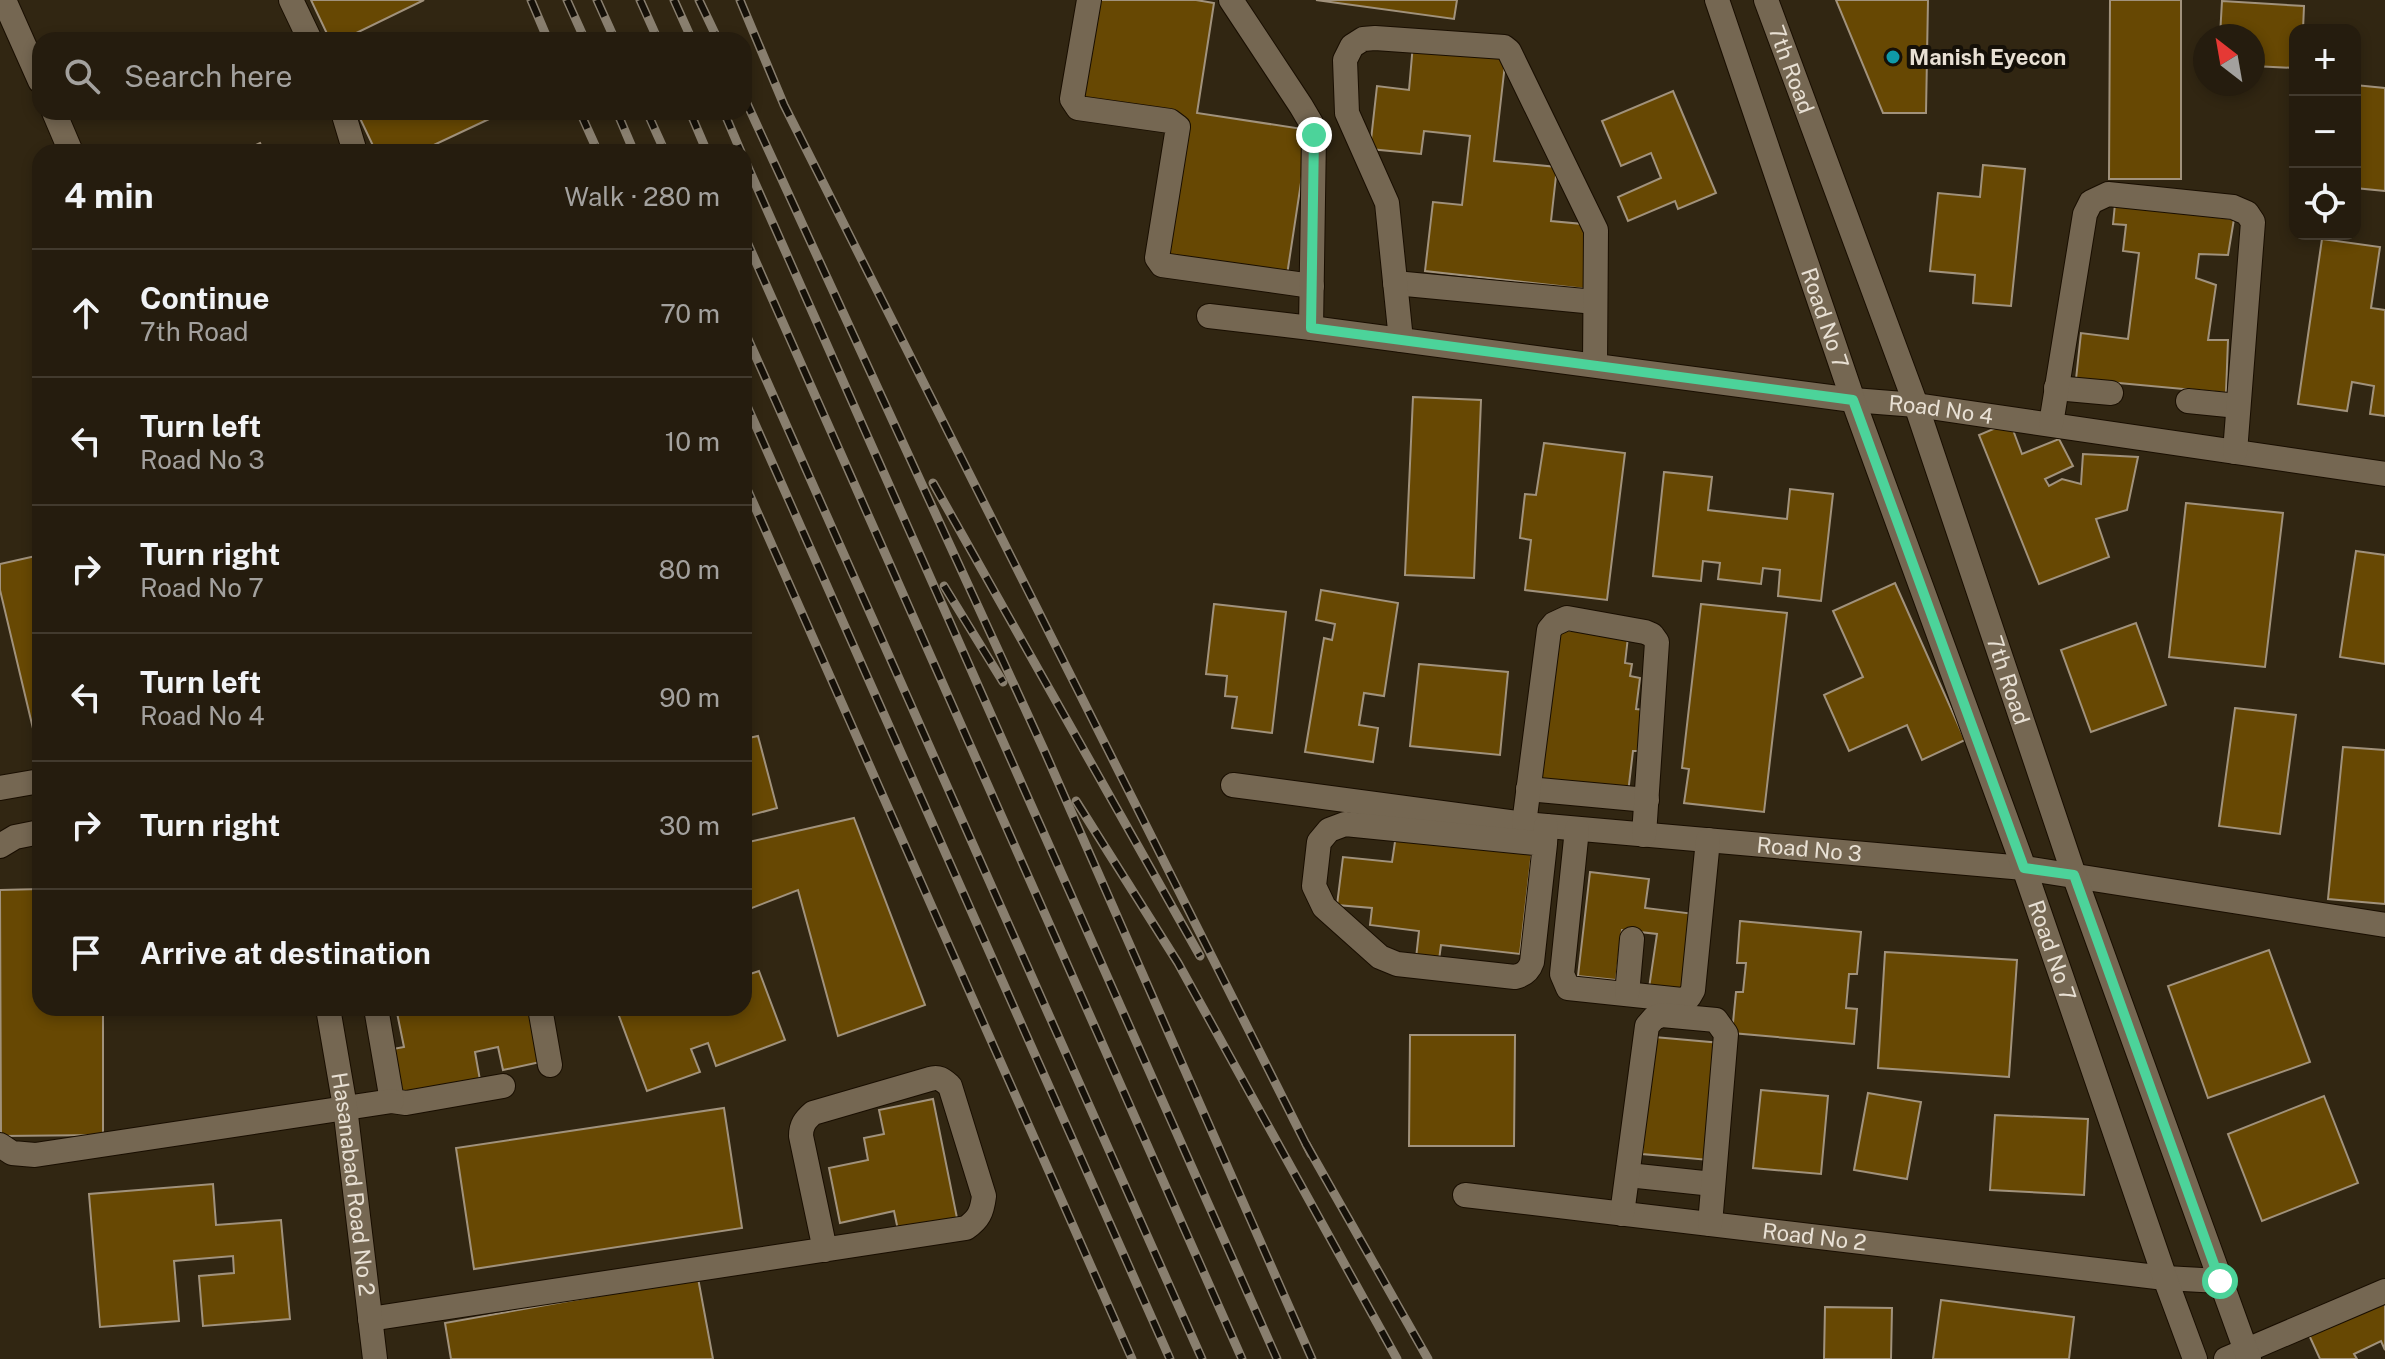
<!DOCTYPE html>
<meta charset="utf-8">
<style>
body{margin:0;font-family:"Public Sans",sans-serif;background:#31291c;color:#f1f3f6}
.controls{position:absolute;right:24px;top:24px;display:grid;overflow:hidden;border-radius:16px;box-shadow:0 4px 12px #0003}
.controls button{width:72px;height:72px;display:grid;place-items:center;padding:0;border:0;border-bottom:2px solid #423a2e;background:#251c0e;color:#f1f3f6;font:40px sans-serif}
.compass{position:absolute;left:2193px;top:24px;width:72px;height:72px;border-radius:50%;background:#251c0e;box-shadow:0 4px 12px #0003;rotate:329deg}
.stop{position:absolute;width:24px;height:24px;margin:-18px;border:6px solid #4cd39a;border-radius:50%;background:#fff}
.stop.end{background:#4cd39a;border-color:#fff;box-shadow:0 2px 8px #0008}
.list{margin:0;padding:0;list-style:none}
h2{display:flex;justify-content:space-between;align-items:center;height:104px;margin:0;padding:0 32px;font-size:34px}
h2 small{font-size:26px;font-weight:400;color:#a3a19e}
.list li{display:grid;grid-template-columns:52px 1fr auto;gap:24px;align-items:center;box-sizing:border-box;height:128px;padding:0 32px;border-top:2px solid #423a2e}
.list b{display:block;font-size:30px;white-space:nowrap}
.list p{margin:0;font-size:26px;white-space:nowrap;color:#a3a19e}
.list em{font-size:26px;font-style:normal;color:#a3a19e}
.icon{flex:none;width:44px;height:44px;fill:none;stroke:currentColor;stroke-width:2;stroke-linecap:round;stroke-linejoin:round}
.map{position:relative;flex:none;width:2385px;height:1359px;overflow:hidden}
.search{position:absolute;background:#251c0e;box-shadow:0 4px 12px #0003;left:32px;top:32px;width:720px;height:88px;display:flex;align-items:center;gap:20px;box-sizing:border-box;padding:0 28px;border-radius:24px;color:#a3a19e;font-size:30px}
.panel{position:absolute;background:#251c0e;box-shadow:0 4px 12px #0003;left:32px;top:144px;width:720px;height:872px;border-radius:24px}
.map>svg:first-child{display:block}
.building{fill:#674803;stroke:#a1927c;stroke-width:2}
.lines{fill:none;stroke-linecap:round;stroke-linejoin:round}
.minor-casing{stroke:#190e00;stroke-width:26}
.tertiary-casing{stroke:#190e00;stroke-width:26}
.minor{stroke:#756752;stroke-width:24}
.tertiary{stroke:#756752;stroke-width:24}
.rail-casing{stroke:#897f6f;stroke-width:9}
.rail{stroke:#151008;stroke-width:6;stroke-dasharray:18;stroke-linecap:butt}
.route{stroke:#4cd39a;stroke-width:10}
.culture-dot{fill:#0f9aa8;stroke:#151008;stroke-width:3}
.labels{text-anchor:middle;stroke-width:8;stroke-linejoin:round;paint-order:stroke}
.poi-label{font-size:22px;font-weight:bold;fill:#e8e0d4;stroke:#151008;text-anchor:start}
.street-label{font-size:22px;fill:#e8e0d4;stroke:#151008}
</style>
<div class="map">
<svg width="2385" height="1359" viewBox="0 0 2385 1359">
<rect width="100%" height="100%" fill="#312612"/>
<!-- building -->
<g class="building">
<path d="M311,0H424L342,40H330Z"/>
<path d="M1093,0H1196L1214,3L1197,113L1309,130L1287,275L1161,257L1183,116L1078,100Z"/>
<path d="M1316,0H1457L1454,19Z"/>
<path d="M1836,0H1928L1926,113H1883Z"/>
<path d="M2110,0H2181V179H2109Z"/>
<path d="M2222,1L2304,6L2303,30H2295V68L2253,66V36H2220Z"/>
<path d="M1413,44L1506,55L1494,161L1557,167L1551,221L1593,225L1586,289L1425,271L1433,202L1462,205L1470,136L1424,131L1421,154L1370,149L1377,86L1409,90Z"/>
<path d="M2355,85L2385,88V191L2355,188Z"/>
<path d="M1673,91L1716,193L1678,209L1675,201L1628,221L1618,197L1661,178L1651,153L1621,166L1602,121Z"/>
<path d="M357,112H504L419,152H376Z"/>
<path d="M260,143L264,152H241Z"/>
<path d="M1983,165L2025,169L2011,306L1973,303L1975,275L1930,271L1938,193L1980,197Z"/>
<path d="M2115,204L2234,219L2228,255L2199,254L2196,278L2216,285L2208,340H2228L2226,393L2076,379L2081,333L2128,339L2139,253L2123,251L2126,225L2113,224Z"/>
<path d="M2322,239L2380,247L2371,308L2385,310V416L2370,414L2374,386L2352,382L2347,411L2298,404Z"/>
<path d="M1413,397L1481,400L1474,578L1405,575Z"/>
<path d="M2010,422L2022,454L2059,439L2073,466L2045,479L2049,486L2062,479L2081,484L2083,454L2138,457L2127,510L2096,519L2109,557L2039,584L1979,435Z"/>
<path d="M1544,443L1625,453L1607,600L1525,590L1531,540L1520,538L1525,494L1536,495Z"/>
<path d="M1664,472L1712,477L1708,510L1787,519L1790,489L1833,494L1821,601L1778,596L1780,570L1763,568L1761,584L1718,579L1720,563L1703,561L1701,581L1653,576Z"/>
<path d="M2186,503L2283,513L2265,667L2169,657Z"/>
<path d="M2356,551L2385,555V664L2340,657Z"/>
<path d="M40,555V758L0,590V564Z"/>
<path d="M1895,583L1965,740L1922,760L1907,725L1849,751L1824,695L1863,677L1833,611Z"/>
<path d="M1321,590L1398,603L1384,696L1364,693L1359,725L1378,728L1373,762L1305,752L1324,638L1332,640L1335,624L1316,620Z"/>
<path d="M1214,604L1286,612L1272,733L1232,728L1237,697L1225,696L1227,676L1206,674Z"/>
<path d="M1701,604L1787,613L1764,812L1684,803L1689,769L1682,768Z"/>
<path d="M2136,623L2166,705L2091,732L2061,650Z"/>
<path d="M1558,629L1628,637L1625,663L1632,664L1630,676L1640,678L1636,709L1646,710L1641,751H1633L1628,793L1539,783Z"/>
<path d="M1419,664L1508,672L1500,755L1410,746Z"/>
<path d="M2235,708L2296,715L2280,834L2219,826Z"/>
<path d="M758,736L777,808L744,817V739Z"/>
<path d="M2343,747L2385,750V904L2328,899Z"/>
<path d="M854,818L925,1005L838,1036L798,890L744,911V843Z"/>
<path d="M1396,835L1532,851L1520,954L1441,945L1439,960L1416,958L1419,931L1370,925L1372,908L1337,905L1343,857L1392,862Z"/>
<path d="M1590,872L1649,879L1645,908L1695,914L1686,992L1649,988L1657,934L1622,930L1616,980L1578,976Z"/>
<path d="M40,889V1008H103V1135L1,1136L0,890Z"/>
<path d="M1740,921L1861,932L1857,974H1849L1846,1008L1857,1009L1854,1044L1732,1033L1736,992H1743L1746,963H1737Z"/>
<path d="M2269,950L2310,1062L2208,1098L2168,986Z"/>
<path d="M1885,952L2017,960L2009,1077L1878,1068Z"/>
<path d="M759,971L785,1040L716,1066L708,1043L691,1049L700,1072L647,1091L616,1008H744V976Z"/>
<path d="M396,1008H535L545,1061L503,1070L498,1047L475,1052L480,1080L403,1096L393,1049L404,1047Z"/>
<path d="M1410,1035H1515L1514,1146H1409Z"/>
<path d="M1654,1037L1721,1043L1709,1160L1642,1154Z"/>
<path d="M1761,1090L1828,1096L1821,1174L1753,1168Z"/>
<path d="M1868,1093L1921,1102L1907,1179L1854,1170Z"/>
<path d="M2324,1096L2358,1183L2262,1221L2228,1134Z"/>
<path d="M933,1099L957,1218L898,1230L894,1211L840,1223L829,1168L868,1160L864,1138L884,1134L879,1110Z"/>
<path d="M724,1108L742,1228L474,1269L456,1148Z"/>
<path d="M1995,1115L2088,1119L2084,1195L1990,1190Z"/>
<path d="M213,1184L216,1225L281,1220L290,1319L203,1326L199,1276L234,1273L233,1256L174,1261L179,1321L100,1327L89,1194Z"/>
<path d="M698,1278L713,1359H451L445,1323Z"/>
<path d="M1941,1300L2074,1317L2069,1359H1933Z"/>
<path d="M2385,1302V1350L2381,1341L2354,1354L2357,1359H2320L2309,1335Z"/>
<path d="M1825,1307L1892,1308L1891,1359H1824Z"/>
</g>
<g class="lines">
<defs>
<g id="minor">
<path d="M291,0L310,40"/>
<path d="M1089,0L1072,99L1078,108L1170,121L1178,127L1157,258L1162,265L1312,286"/>
<path d="M1231,0L1301,106L1311,123L1314,135L1311,328"/>
<path d="M343,112L355,152"/>
<path d="M1395,283L1595,302"/>
<path id="s1" d="M1209,316L1311,328L1853,400L1916,405L2385,474"/>
<path d="M1401,340L1387,203L1347,113L1345,60L1352,46L1363,39L1375,38L1504,47L1509,51L1596,230L1595,365"/>
<path d="M2056,388L2111,393"/>
<path d="M2188,401L2238,406"/>
<path d="M2051,424L2085,214L2091,202L2108,194L2233,207L2247,213L2253,222L2235,452"/>
<path id="s2" d="M1233,785L1524,824L2024,868L2385,925"/>
<path d="M0,788L40,781"/>
<path d="M1528,789L1647,800"/>
<path d="M1524,824L1549,630L1554,624L1567,618L1645,632L1652,635L1657,642L1644,835"/>
<path d="M1577,829L1562,974L1568,988L1682,1000L1689,997L1693,990L1708,840"/>
<path d="M1545,844L1345,824L1329,830L1319,842L1314,886L1324,907L1380,957L1397,964L1515,977C1524,975 1529,971 1532,962L1545,844L1546,826"/>
<path d="M0,846L15,837L40,832"/>
<path d="M1627,994L1632,939"/>
<path d="M376,1008L392,1101L406,1103L503,1086"/>
<path d="M540,1008L550,1065"/>
<path d="M0,1145L12,1153L35,1155L392,1101"/>
<path d="M1628,1175L1713,1184"/>
<path id="s3" d="M1465,1195L2165,1278L2220,1281"/>
<path d="M1622,1214L1647,1026L1654,1018L1662,1015L1716,1020L1726,1034L1710,1224"/>
<path d="M370,1319L966,1228C979,1219 982,1212 984,1196L950,1086C943,1080 939,1076 930,1079L813,1113C805,1120 801,1125 801,1136L825,1250"/>
<path d="M2226,1359L2385,1291"/>
</g>
<g id="tertiary">
<path d="M4,0L40,81"/>
<path id="s4" d="M1717,0L1853,400L2024,868L2165,1278L2195,1359"/>
<path id="s5" d="M1766,0L1916,405L2074,875L2249,1359"/>
<path d="M54,112L71,152"/>
<path id="s6" d="M328,1008L345,1107L375,1359"/>
</g>
</defs>
<!-- minor casing -->
<use href="#minor" class="minor-casing"/>
<!-- tertiary casing -->
<use href="#tertiary" class="tertiary-casing"/>
<!-- minor -->
<use href="#minor" class="minor"/>
<!-- tertiary -->
<use href="#tertiary" class="tertiary"/>
<defs>
<g id="rail">
<path d="M531,0L548,40"/>
<path d="M567,0L585,40"/>
<path d="M597,0L615,40"/>
<path d="M640,0L658,40"/>
<path d="M674,0L692,40"/>
<path d="M699,0L718,40"/>
<path d="M740,0L784,105L1311,1154"/>
<path d="M744,97L1044,750L1312,1359"/>
<path d="M580,112L598,152"/>
<path d="M617,112L634,152"/>
<path d="M647,112L665,152"/>
<path d="M690,112L707,152"/>
<path d="M724,112L741,152"/>
<path d="M744,158L1277,1359"/>
<path d="M744,235L1242,1359"/>
<path d="M744,330L1202,1359"/>
<path d="M744,399L1170,1359"/>
<path d="M744,482L1132,1359"/>
<path d="M933,483L1200,956"/>
<path d="M944,586L1003,682"/>
<path d="M1076,801L1178,963L1397,1359"/>
<path d="M1306,1144L1428,1359"/>
</g>
</defs>
<!-- rail casing -->
<use href="#rail" class="rail-casing"/>
<!-- rail -->
<use href="#rail" class="rail"/>
</g>
<g class="lines">
<!-- route -->
<path class="route" d="M1314,135L1311,328L1853,400L2024,868L2074,875L2220,1281"/>
</g>
<!-- markers -->
<circle class="culture-dot" cx="1893" cy="57" r="8"/>
<g class="labels">
<!-- poi labels -->
<g class="poi-label">
<text x="1909" y="65">Manish Eyecon</text>
</g>
<!-- street labels -->
<g class="street-label">
<text dy="8" stroke="none"><textPath href="#s5" startOffset="74">7th Road</textPath></text>
<text dy="8" stroke="none"><textPath href="#s4" startOffset="336">Road No 7</textPath></text>
<text dy="8" stroke="none"><textPath href="#s1" startOffset="738">Road No 4</textPath></text>
<text dy="8" stroke="none"><textPath href="#s5" startOffset="722">7th Road</textPath></text>
<text dy="8" stroke="none"><textPath href="#s2" startOffset="580">Road No 3</textPath></text>
<text dy="8" stroke="none"><textPath href="#s4" startOffset="1008">Road No 7</textPath></text>
<text dy="8" stroke="none"><textPath href="#s6" startOffset="178">Hasanabad Road No 2</textPath></text>
<text dy="8" stroke="none"><textPath href="#s3" startOffset="352">Road No 2</textPath></text>
</g>
</g>
</svg>
<div class="controls">
<button>+</button>
<button>−</button>
<button><svg class="icon" aria-label="locate" viewBox="0 0 24 24"><circle cx="12" cy="12" r="6"/><path d="M12 2v4M12 18v4M2 12h4M18 12h4"/></svg></button>
</div>
<svg class="compass" viewBox="-18 -18 36 36"><path d="M0-13l5 13h-10z" fill="#e53935"/><path d="M0 13l5-13h-10z" fill="#a3a19e"/></svg>
<div class="stop" style="left:2220px;top:1281px"></div>
<div class="stop end" style="left:1314px;top:135px"></div>
<div class="search"><svg class="icon" aria-label="search" viewBox="0 0 24 24"><circle cx="10" cy="10" r="6"/><path d="M15 15l6 6"/></svg>Search here</div>
<section class="panel">
<h2>4 min<small>Walk · 280 m</small></h2>
<ul class="list">
<li><svg class="icon" aria-label="ahead" viewBox="0 0 24 24"><path d="M12 20V5M6 11l6-6 6 6"/></svg><div><b>Continue</b><p>7th Road</p></div><em>70 m</em></li>
<li><svg class="icon" aria-label="left" viewBox="0 0 24 24"><path d="M17 20v-9H6M10 6l-5 5 5 5"/></svg><div><b>Turn left</b><p>Road No 3</p></div><em>10 m</em></li>
<li><svg class="icon" aria-label="right" viewBox="0 0 24 24"><path d="M7 20v-9h11M14 6l5 5-5 5"/></svg><div><b>Turn right</b><p>Road No 7</p></div><em>80 m</em></li>
<li><svg class="icon" aria-label="left" viewBox="0 0 24 24"><path d="M17 20v-9H6M10 6l-5 5 5 5"/></svg><div><b>Turn left</b><p>Road No 4</p></div><em>90 m</em></li>
<li><svg class="icon" aria-label="right" viewBox="0 0 24 24"><path d="M7 20v-9h11M14 6l5 5-5 5"/></svg><div><b>Turn right</b></div><em>30 m</em></li>
<li><svg class="icon" aria-label="arrive" viewBox="0 0 24 24"><path d="M6 21V4h12l-3 4 3 4H6"/></svg><div><b>Arrive at destination</b></div></li>
</ul>
</section>
</div>
